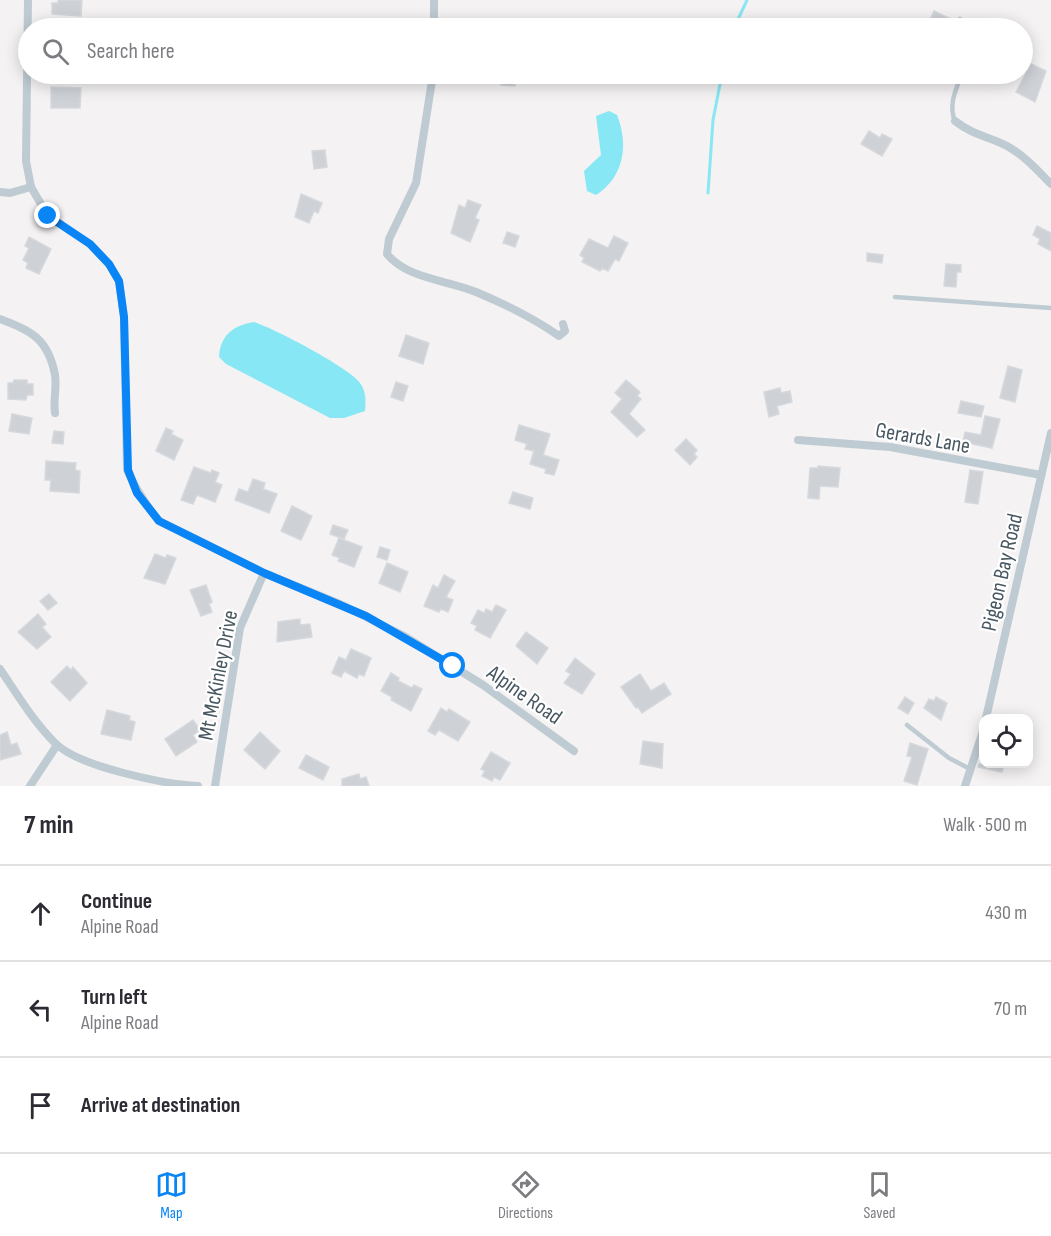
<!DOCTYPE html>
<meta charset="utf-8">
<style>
body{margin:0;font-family:"Sofia Sans Condensed",sans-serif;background:#f2f2f3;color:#2b2b33}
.controls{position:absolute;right:18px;bottom:18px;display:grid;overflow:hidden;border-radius:12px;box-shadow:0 3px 15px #0003}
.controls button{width:54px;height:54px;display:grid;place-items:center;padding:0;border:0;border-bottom:2px solid #e1e1e2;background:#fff;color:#2b2b33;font:30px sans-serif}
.stop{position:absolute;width:18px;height:18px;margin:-14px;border:4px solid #0a85f6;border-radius:50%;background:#fff}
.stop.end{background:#0a85f6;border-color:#fff;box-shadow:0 2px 6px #0008}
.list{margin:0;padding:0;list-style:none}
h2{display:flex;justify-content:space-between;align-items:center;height:78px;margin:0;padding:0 24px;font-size:26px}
h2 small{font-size:20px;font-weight:400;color:#7c7c81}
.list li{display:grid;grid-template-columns:39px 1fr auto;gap:18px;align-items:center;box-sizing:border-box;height:96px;padding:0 24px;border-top:2px solid #e1e1e2}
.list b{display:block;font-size:22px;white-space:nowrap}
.list p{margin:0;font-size:20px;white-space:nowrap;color:#7c7c81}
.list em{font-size:20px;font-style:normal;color:#7c7c81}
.icon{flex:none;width:33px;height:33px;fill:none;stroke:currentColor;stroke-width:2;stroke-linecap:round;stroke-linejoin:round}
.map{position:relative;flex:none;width:1051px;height:786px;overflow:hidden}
.search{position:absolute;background:#fff;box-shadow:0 3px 15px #0003;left:18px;right:18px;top:18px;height:66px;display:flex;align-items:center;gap:15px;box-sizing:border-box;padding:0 21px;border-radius:33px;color:#7c7c81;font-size:22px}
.sheet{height:366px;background:#fff}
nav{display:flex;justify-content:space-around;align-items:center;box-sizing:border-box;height:84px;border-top:2px solid #e1e1e2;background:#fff;font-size:16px;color:#7c7c81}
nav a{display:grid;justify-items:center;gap:3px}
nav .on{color:#0a85f6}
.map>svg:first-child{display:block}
.water{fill:#88e7f4}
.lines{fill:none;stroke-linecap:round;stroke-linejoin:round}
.stream{stroke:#88e7f4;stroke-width:3}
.building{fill:#ced2d7;stroke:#d5d9de;stroke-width:1.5}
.service{stroke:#bfcbd2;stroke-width:4.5}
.minor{stroke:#bfcbd2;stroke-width:8}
.route{stroke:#0a85f6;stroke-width:8}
.labels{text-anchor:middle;stroke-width:4.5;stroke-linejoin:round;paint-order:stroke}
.street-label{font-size:22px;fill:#485761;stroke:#fff}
</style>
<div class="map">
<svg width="1051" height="786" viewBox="0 0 1051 786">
<rect width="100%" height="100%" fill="#f4f2f2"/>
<!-- water -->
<g class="water">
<path d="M609,111L617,115C629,145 624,177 596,195L587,191L584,171L601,155L596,116Z"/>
<path d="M254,322C275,329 348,367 360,383C366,391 366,401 365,411L344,418H330L226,364L219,357C220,335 234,325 254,322Z"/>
</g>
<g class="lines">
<!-- stream -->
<g class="stream">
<path d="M734,28L747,0"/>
<path d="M708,193L713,120L722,74"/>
</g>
</g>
<!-- building -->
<g class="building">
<path d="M58,0H82L81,16L52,14V3H58Z"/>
<path d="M934,11L949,18L944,28H930L932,23L929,22Z"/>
<path d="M308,20L330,21V28H308Z"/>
<path d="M1031,64L1046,71L1035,102L1016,92Z"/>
<path d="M502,74H515V86L501,85Z"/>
<path d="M51,87L81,88L80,108H51Z"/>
<path d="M869,131L880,138L882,134L892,139L882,156L861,144Z"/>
<path d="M325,150L327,167L314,169L312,151Z"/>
<path d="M301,194L322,203L318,213L314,211L309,223L295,217Z"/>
<path d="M468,200L481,205L475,218L479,220L470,242L451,233L459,205L465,208Z"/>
<path d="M1037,226L1051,233V251L1038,244L1040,239L1033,235Z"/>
<path d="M507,232L519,236L515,247L503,243Z"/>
<path d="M614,236L628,243L619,261L615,259L608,271L602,268L600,271L582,262L584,258L580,255L589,239L608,248Z"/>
<path d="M29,237L51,249L39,274L26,268L28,263L23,260L29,248L25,246Z"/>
<path d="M867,253L883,255L882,263L867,261Z"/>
<path d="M946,264L961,265V272H957L956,287L944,286Z"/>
<path d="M406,335L429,343L423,364L399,356Z"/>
<path d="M1008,366L1022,370L1015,402L1000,398Z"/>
<path d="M14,380H27V384H33V395H27L26,400L8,399V383H13Z"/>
<path d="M626,380L640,392L637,396L641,399L629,414L645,430L637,437L611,412L622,399L615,393Z"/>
<path d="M396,382L408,386L403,401L391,397Z"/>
<path d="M780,388L781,393L790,391L792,402L777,406L779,414L769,417L764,392Z"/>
<path d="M961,401L984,406L981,417L958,413Z"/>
<path d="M12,414L32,418L29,434L9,431Z"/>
<path d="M985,416L1000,419L992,448L963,442L965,432L981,435Z"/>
<path d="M519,425L550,434L543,455L559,460L554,475L545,473L546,469L530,464L534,451L525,449L527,444L515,440Z"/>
<path d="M166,428L173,431L171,434L183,440L174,460L156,451Z"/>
<path d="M54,431L64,432L63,444L52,443Z"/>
<path d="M686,439L697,450L694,454L697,457L690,465L675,450Z"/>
<path d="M46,461L76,463L75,470L80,471L79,493L50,491L51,480H45Z"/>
<path d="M818,466L840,468L838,487L820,486L819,499L808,498L810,468H818Z"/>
<path d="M194,467L211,473L212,470L219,473L215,482L222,485L215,502L197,495L193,504L181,500Z"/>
<path d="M970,470L983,472L978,504L965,502Z"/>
<path d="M253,479L265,483L263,489L277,494L269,513L235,500L239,489L248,492Z"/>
<path d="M513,492L533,498L530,509L509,503Z"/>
<path d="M292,506L312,516L301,540L281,531Z"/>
<path d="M333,525L348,530L344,539L330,534Z"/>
<path d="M339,538L362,547L354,567L338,561L340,558L332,555Z"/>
<path d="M380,547L390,550L387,560L377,557Z"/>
<path d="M155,554L166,558L167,555L176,558L165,584L144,578Z"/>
<path d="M387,563L408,572L400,592L379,583Z"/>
<path d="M444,575L455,581L446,597L453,600L448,612L441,609L439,612L424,606L433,585L438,588Z"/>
<path d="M206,585L212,602L209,604L212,612L201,616L190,590Z"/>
<path d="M49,594L57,603L48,610L40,601Z"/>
<path d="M496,605L506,610L490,638L475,630L477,626L471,623L478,610L484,613L486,609L492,612Z"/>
<path d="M38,614L46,624L42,627L51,637L37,649L18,632Z"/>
<path d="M300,619V625L310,624L312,637L277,642L278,622Z"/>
<path d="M526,632L548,648L537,664L516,646Z"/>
<path d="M351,649L371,658L364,676L359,674L357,678L344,671L341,677L332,673L339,657L346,660Z"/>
<path d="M575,658L595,674L582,694L564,683L571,674L566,671Z"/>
<path d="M67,666L71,670L73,667L87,683L70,701L51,682Z"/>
<path d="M391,673L399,678L398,681L412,688L414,685L422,689L411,711L391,700L392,697L381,691Z"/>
<path d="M640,674L651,691L664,683L671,694L642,713L638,707L636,708L621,687Z"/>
<path d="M905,697L914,703L908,714L898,708Z"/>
<path d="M936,697L947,703L941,720L924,708L929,699L934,701Z"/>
<path d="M441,708L447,712L449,709L470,722L458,741L439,730L435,735L428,731Z"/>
<path d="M107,710L130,716L129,720L135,722L131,740L101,734Z"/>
<path d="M193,720L200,730L193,735L197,742L176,756L165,739Z"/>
<path d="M7,732L11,745L17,743L21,754L0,760V735Z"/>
<path d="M260,732L280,751L265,769L244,750Z"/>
<path d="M643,741L663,744L662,768L640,764Z"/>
<path d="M910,743L928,749L917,785L904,781L912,757L907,756Z"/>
<path d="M491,752L510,763L500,780L494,777L492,781L482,776L485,771L481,769Z"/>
<path d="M306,755L329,767L323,780L299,768Z"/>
<path d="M979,764H1004L1002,772L978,767Z"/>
<path d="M359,774L360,779L366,777L369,786H342V779Z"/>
</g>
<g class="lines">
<!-- service -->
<g class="service">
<path d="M960,19L972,28"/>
<path d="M955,121C948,105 956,89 962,74"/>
<path d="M895,297L1051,308"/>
<path d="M907,725L949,758L970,769"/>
</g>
<!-- minor -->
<g class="minor">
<path d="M28,0L26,161L31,187L48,216L90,244L109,264L119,281L124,317L127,470C136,489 145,504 159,521L264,573L340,604L404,636L483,685L574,751"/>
<path d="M434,0V28"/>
<path d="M433,74L416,183L389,239L387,254C407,279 448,280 476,292C505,304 533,318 559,336L565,331L563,324"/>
<path d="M955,121C976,137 986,135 1007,146C1025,156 1037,170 1051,184"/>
<path d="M0,192L10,193L31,187"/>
<path d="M0,319C31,331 48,338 55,375C57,388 53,400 55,413"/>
<path d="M798,440L890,447L1041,475"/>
<path d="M0,669C17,694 33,721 55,743C79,767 164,784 198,786"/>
<path d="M986,718L1051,433"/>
<path d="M30,786L57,745"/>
<path d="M215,786L240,628L264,573"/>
<path d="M965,786L984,728"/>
</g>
</g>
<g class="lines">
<!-- route -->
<path class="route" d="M48,216L90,244L109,264L119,281L124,317L128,470L137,493L159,521L264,573L366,616L453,666"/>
</g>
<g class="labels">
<!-- street labels -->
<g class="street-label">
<text transform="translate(923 437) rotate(10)" y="8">Gerards Lane</text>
<text transform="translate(1001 572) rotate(-77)" y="8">Pigeon Bay Road</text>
<text transform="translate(217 675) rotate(-79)" y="8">Mt McKinley Drive</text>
<text transform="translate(525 694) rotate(35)" y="8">Alpine Road</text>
</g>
</g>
</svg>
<div class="controls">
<button><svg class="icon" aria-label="locate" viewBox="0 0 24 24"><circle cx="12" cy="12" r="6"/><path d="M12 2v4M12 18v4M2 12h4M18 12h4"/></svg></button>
</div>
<div class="stop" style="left:453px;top:666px"></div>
<div class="stop end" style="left:48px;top:216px"></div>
<div class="search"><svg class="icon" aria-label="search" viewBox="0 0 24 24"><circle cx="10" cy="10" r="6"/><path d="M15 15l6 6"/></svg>Search here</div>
</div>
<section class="sheet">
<h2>7 min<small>Walk · 500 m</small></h2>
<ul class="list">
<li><svg class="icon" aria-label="ahead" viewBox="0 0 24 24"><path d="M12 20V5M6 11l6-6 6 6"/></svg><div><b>Continue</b><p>Alpine Road</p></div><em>430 m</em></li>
<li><svg class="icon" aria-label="left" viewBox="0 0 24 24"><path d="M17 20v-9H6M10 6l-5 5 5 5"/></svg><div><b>Turn left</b><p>Alpine Road</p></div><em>70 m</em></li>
<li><svg class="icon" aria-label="arrive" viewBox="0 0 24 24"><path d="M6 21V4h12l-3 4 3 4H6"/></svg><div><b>Arrive at destination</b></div></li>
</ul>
</section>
<nav>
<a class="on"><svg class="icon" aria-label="map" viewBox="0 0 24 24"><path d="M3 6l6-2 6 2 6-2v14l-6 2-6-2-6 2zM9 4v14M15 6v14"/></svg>Map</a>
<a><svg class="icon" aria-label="directions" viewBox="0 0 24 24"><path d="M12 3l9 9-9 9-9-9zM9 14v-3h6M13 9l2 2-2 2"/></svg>Directions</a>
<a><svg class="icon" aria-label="saved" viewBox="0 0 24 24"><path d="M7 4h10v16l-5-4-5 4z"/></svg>Saved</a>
</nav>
